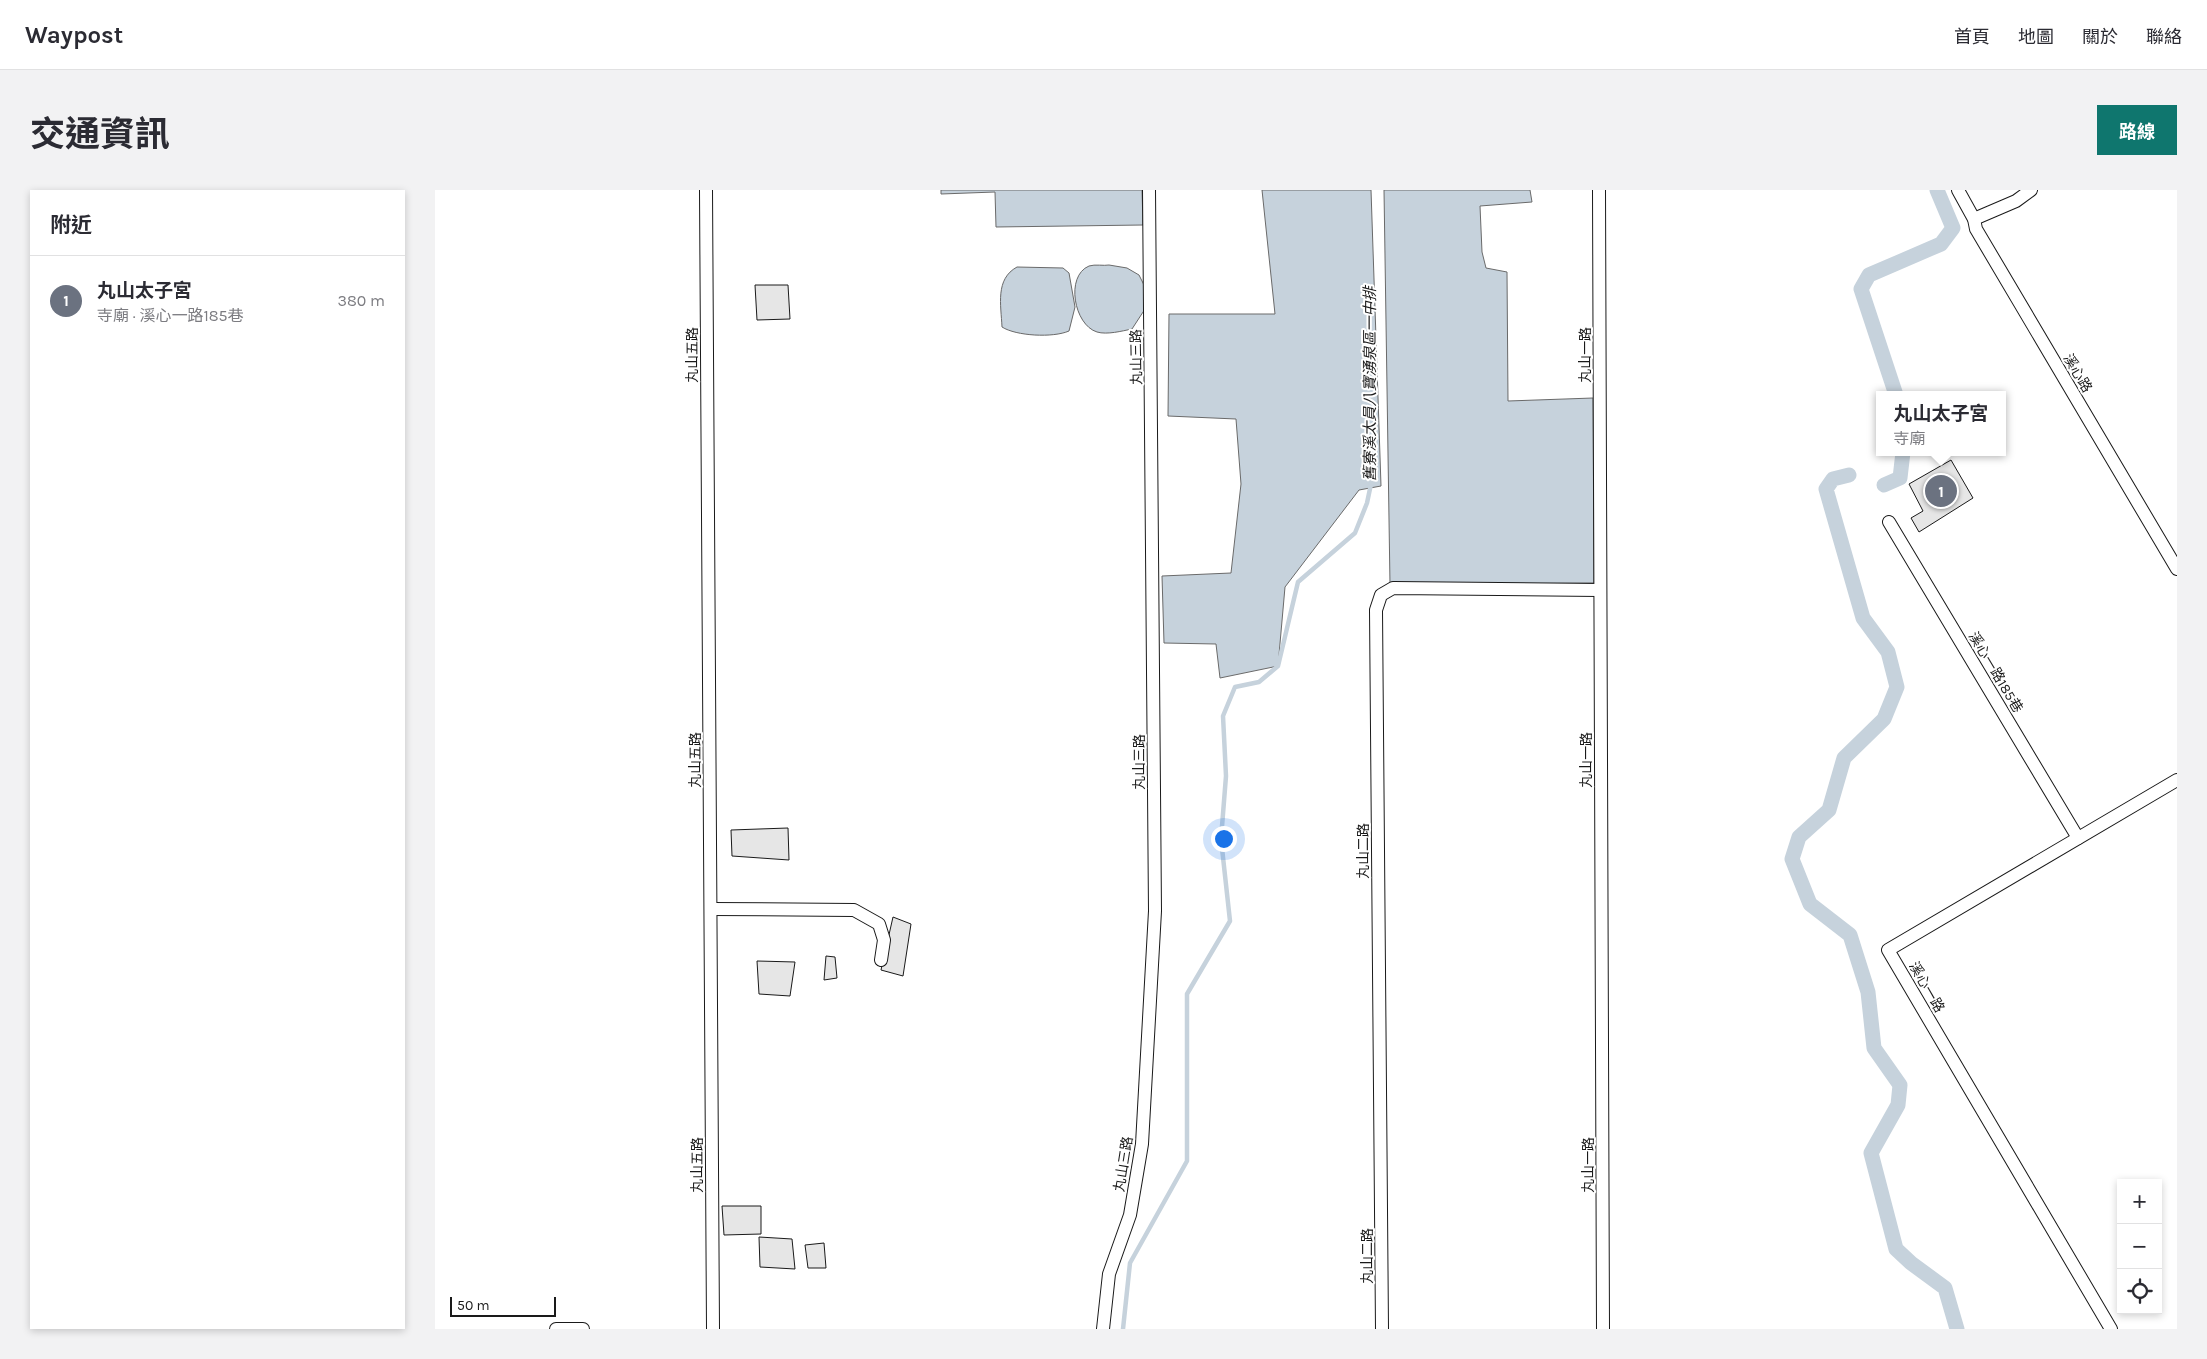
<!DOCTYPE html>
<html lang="zh-TW">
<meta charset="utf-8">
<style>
body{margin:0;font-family:Karla,"Noto Sans TC",sans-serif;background:#f2f2f3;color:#2b2b33}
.controls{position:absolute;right:15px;bottom:15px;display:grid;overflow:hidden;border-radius:0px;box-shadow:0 2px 8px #0003}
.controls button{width:45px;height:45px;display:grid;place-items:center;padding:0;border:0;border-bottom:1px solid #e1e1e2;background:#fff;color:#2b2b33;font:25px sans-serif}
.scale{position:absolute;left:15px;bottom:12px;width:106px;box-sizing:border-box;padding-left:5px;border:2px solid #1a1a1a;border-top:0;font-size:14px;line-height:18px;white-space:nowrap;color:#1a1a1a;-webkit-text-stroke:4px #fff;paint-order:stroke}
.you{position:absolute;left:788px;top:648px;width:18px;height:18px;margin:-12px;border:4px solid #fff;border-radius:50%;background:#1a73e8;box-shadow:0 0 0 8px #1a73e833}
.badge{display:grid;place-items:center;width:32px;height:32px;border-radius:50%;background:#0f766e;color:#fff;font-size:16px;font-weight:700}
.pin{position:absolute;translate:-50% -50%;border:2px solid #fff;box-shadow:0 1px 5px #0006}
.popup{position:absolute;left:1441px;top:201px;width:130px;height:65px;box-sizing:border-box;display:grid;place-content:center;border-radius:0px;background:#fff;filter:drop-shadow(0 1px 4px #0005);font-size:16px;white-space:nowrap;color:#7c7c81}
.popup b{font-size:19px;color:#2b2b33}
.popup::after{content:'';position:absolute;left:50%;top:100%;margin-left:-10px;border:10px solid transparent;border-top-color:#fff}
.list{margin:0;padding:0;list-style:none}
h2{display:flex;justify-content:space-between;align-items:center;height:65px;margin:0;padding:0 20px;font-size:21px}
h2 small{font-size:16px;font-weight:400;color:#7c7c81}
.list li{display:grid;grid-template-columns:32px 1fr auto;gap:15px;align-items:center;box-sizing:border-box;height:90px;padding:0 20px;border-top:1px solid #e1e1e2}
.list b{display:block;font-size:19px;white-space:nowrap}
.list p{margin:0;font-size:16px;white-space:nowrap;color:#7c7c81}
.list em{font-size:16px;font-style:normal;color:#7c7c81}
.icon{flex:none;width:28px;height:28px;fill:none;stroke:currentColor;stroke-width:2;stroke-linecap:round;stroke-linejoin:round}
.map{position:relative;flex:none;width:1742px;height:1139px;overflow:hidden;border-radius:0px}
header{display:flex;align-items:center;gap:30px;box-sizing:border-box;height:70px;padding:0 25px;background:#fff;border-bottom:1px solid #e1e1e2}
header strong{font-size:24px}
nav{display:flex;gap:28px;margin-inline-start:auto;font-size:18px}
.intro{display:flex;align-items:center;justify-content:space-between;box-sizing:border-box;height:120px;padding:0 30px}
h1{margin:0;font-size:35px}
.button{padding:12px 22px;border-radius:0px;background:#0f766e;color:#fff;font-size:18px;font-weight:700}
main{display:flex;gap:30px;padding:0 30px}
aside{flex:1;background:#fff;border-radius:0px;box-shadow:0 2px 8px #0003}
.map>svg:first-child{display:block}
.water{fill:#c6d2dc;stroke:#6a6a6a}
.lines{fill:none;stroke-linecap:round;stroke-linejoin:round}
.stream{stroke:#c6d2dc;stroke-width:4.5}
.canal{stroke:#c6d2dc;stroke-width:15}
.building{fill:#e6e6e6;stroke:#1a1a1a}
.street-casing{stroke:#1a1a1a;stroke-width:14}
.street{stroke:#fff;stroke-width:12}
.labels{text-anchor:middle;stroke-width:4;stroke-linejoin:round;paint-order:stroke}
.street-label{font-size:14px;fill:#1a1a1a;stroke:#fff}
.water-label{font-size:15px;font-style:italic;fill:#1a1a1a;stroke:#fff}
</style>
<header>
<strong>Waypost</strong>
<nav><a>首頁</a><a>地圖</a><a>關於</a><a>聯絡</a></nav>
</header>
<div class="intro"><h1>交通資訊</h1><a class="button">路線</a></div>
<main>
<aside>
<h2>附近<small></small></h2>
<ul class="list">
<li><span class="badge" style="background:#6b7280">1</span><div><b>丸山太子宮</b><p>寺廟 · 溪心一路185巷</p></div><em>380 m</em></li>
</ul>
</aside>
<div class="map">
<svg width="1742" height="1139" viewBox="0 0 1742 1139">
<rect width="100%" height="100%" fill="#fff"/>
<!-- water -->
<g class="water">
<path d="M506,0H707L708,35L561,37L560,2L506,4Z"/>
<path d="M827,0H936L946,296L924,300L850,397L843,476L785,488L781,454L729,453L727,386L796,383L806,294L801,229L733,226L734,124H840Z"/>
<path d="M949,0H1095L1097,12L1045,16L1047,62L1051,78L1072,82L1073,211L1158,208L1159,393L955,395Z"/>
<path d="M674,75L692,78L704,85L710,97V119L697,139C687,141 672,145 662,142C639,135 630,86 654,76C660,74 669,76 674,75Z"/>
<path d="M582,77L628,78L634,83L640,117L634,141C618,148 581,146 567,137C566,115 560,89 582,77Z"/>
</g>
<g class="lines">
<!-- stream -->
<path class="stream" d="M688,1139L695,1073L752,971V804L795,731L786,649L791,586L788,526L800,497L824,492L843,476L863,392L920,343L932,313L936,294"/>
<!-- canal -->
<g class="canal">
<path d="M1461,205L1426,99L1434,85L1506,54L1518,38L1502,0"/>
<path d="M1414,285L1398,289L1391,299L1428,428L1453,462L1462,497L1449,529L1409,568L1394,620L1364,647L1357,669L1375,714L1415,745L1433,802L1439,858L1465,895L1463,915L1436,963L1461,1059L1476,1073L1510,1098L1522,1139"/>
<path d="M1449,295L1465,288L1468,262"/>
</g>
</g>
<!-- building -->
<g class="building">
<path d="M320,95H353L355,129L322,130Z"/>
<path d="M1516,270L1538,308L1484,342L1476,328L1488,321L1474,294Z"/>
<path d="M353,638L354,670L297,666L296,640Z"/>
<path d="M458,727L476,734L468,786L446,780Z"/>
<path d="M391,766L400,767L402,788L389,790Z"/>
<path d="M322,771L360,772L355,806L324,804Z"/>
<path d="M287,1016H326V1044L289,1045Z"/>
<path d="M324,1047L357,1049L360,1079L325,1077Z"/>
<path d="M389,1053L391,1078H373L370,1055Z"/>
</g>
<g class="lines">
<defs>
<g id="street">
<path d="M271,0L278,1139"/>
<path d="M1164,0L1168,1139"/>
<path d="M1523,0L1539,29L1541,39L1742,379"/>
<path d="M1539,29L1581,11L1596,0"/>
<path d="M1454,332L1643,648"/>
<path d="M276,719L419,720L444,734L449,750L446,770"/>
<path d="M121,1139H148"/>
<path d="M668,1139L674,1084L695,1025L707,954L720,721L714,0"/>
<path d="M947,1139L941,420L946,405L958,398L1165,400"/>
<path d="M1676,1139L1453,760L1742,590"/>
</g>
</defs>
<!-- street casing -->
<use href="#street" class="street-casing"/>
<!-- street -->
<use href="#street" class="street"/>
</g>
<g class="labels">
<!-- street labels -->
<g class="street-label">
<text transform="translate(257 165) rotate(-90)" y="5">丸山五路</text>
<text transform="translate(1150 165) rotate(-90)" y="5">丸山一路</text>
<text transform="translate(701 167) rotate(-91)" y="5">丸山三路</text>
<text transform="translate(1643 183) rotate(59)" y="5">溪心路</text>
<text transform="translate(1561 482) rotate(59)" y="5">溪心一路185巷</text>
<text transform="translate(260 570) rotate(-90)" y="5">丸山五路</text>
<text transform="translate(1151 570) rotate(-90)" y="5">丸山一路</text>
<text transform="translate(704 572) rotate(-90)" y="5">丸山三路</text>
<text transform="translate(928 661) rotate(-90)" y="5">丸山二路</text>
<text transform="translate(1492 797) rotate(60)" y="5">溪心一路</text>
<text transform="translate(688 974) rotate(-81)" y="5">丸山三路</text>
<text transform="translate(262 975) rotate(-90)" y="5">丸山五路</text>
<text transform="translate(1153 975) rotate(-90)" y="5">丸山一路</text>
<text transform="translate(932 1066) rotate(-90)" y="5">丸山二路</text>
</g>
<!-- water labels -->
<g class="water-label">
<text transform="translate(935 194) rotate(-90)" y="5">舊寮溪太員八寶湧泉區一中排</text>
</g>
</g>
</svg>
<div class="controls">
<button>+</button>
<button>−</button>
<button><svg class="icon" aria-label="locate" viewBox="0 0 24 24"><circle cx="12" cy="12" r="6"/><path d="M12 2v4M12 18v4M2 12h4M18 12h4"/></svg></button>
</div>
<div class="scale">50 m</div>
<div class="you"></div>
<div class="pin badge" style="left:1506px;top:301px;background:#6b7280">1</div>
<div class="popup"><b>丸山太子宮</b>寺廟</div>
</div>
</main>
